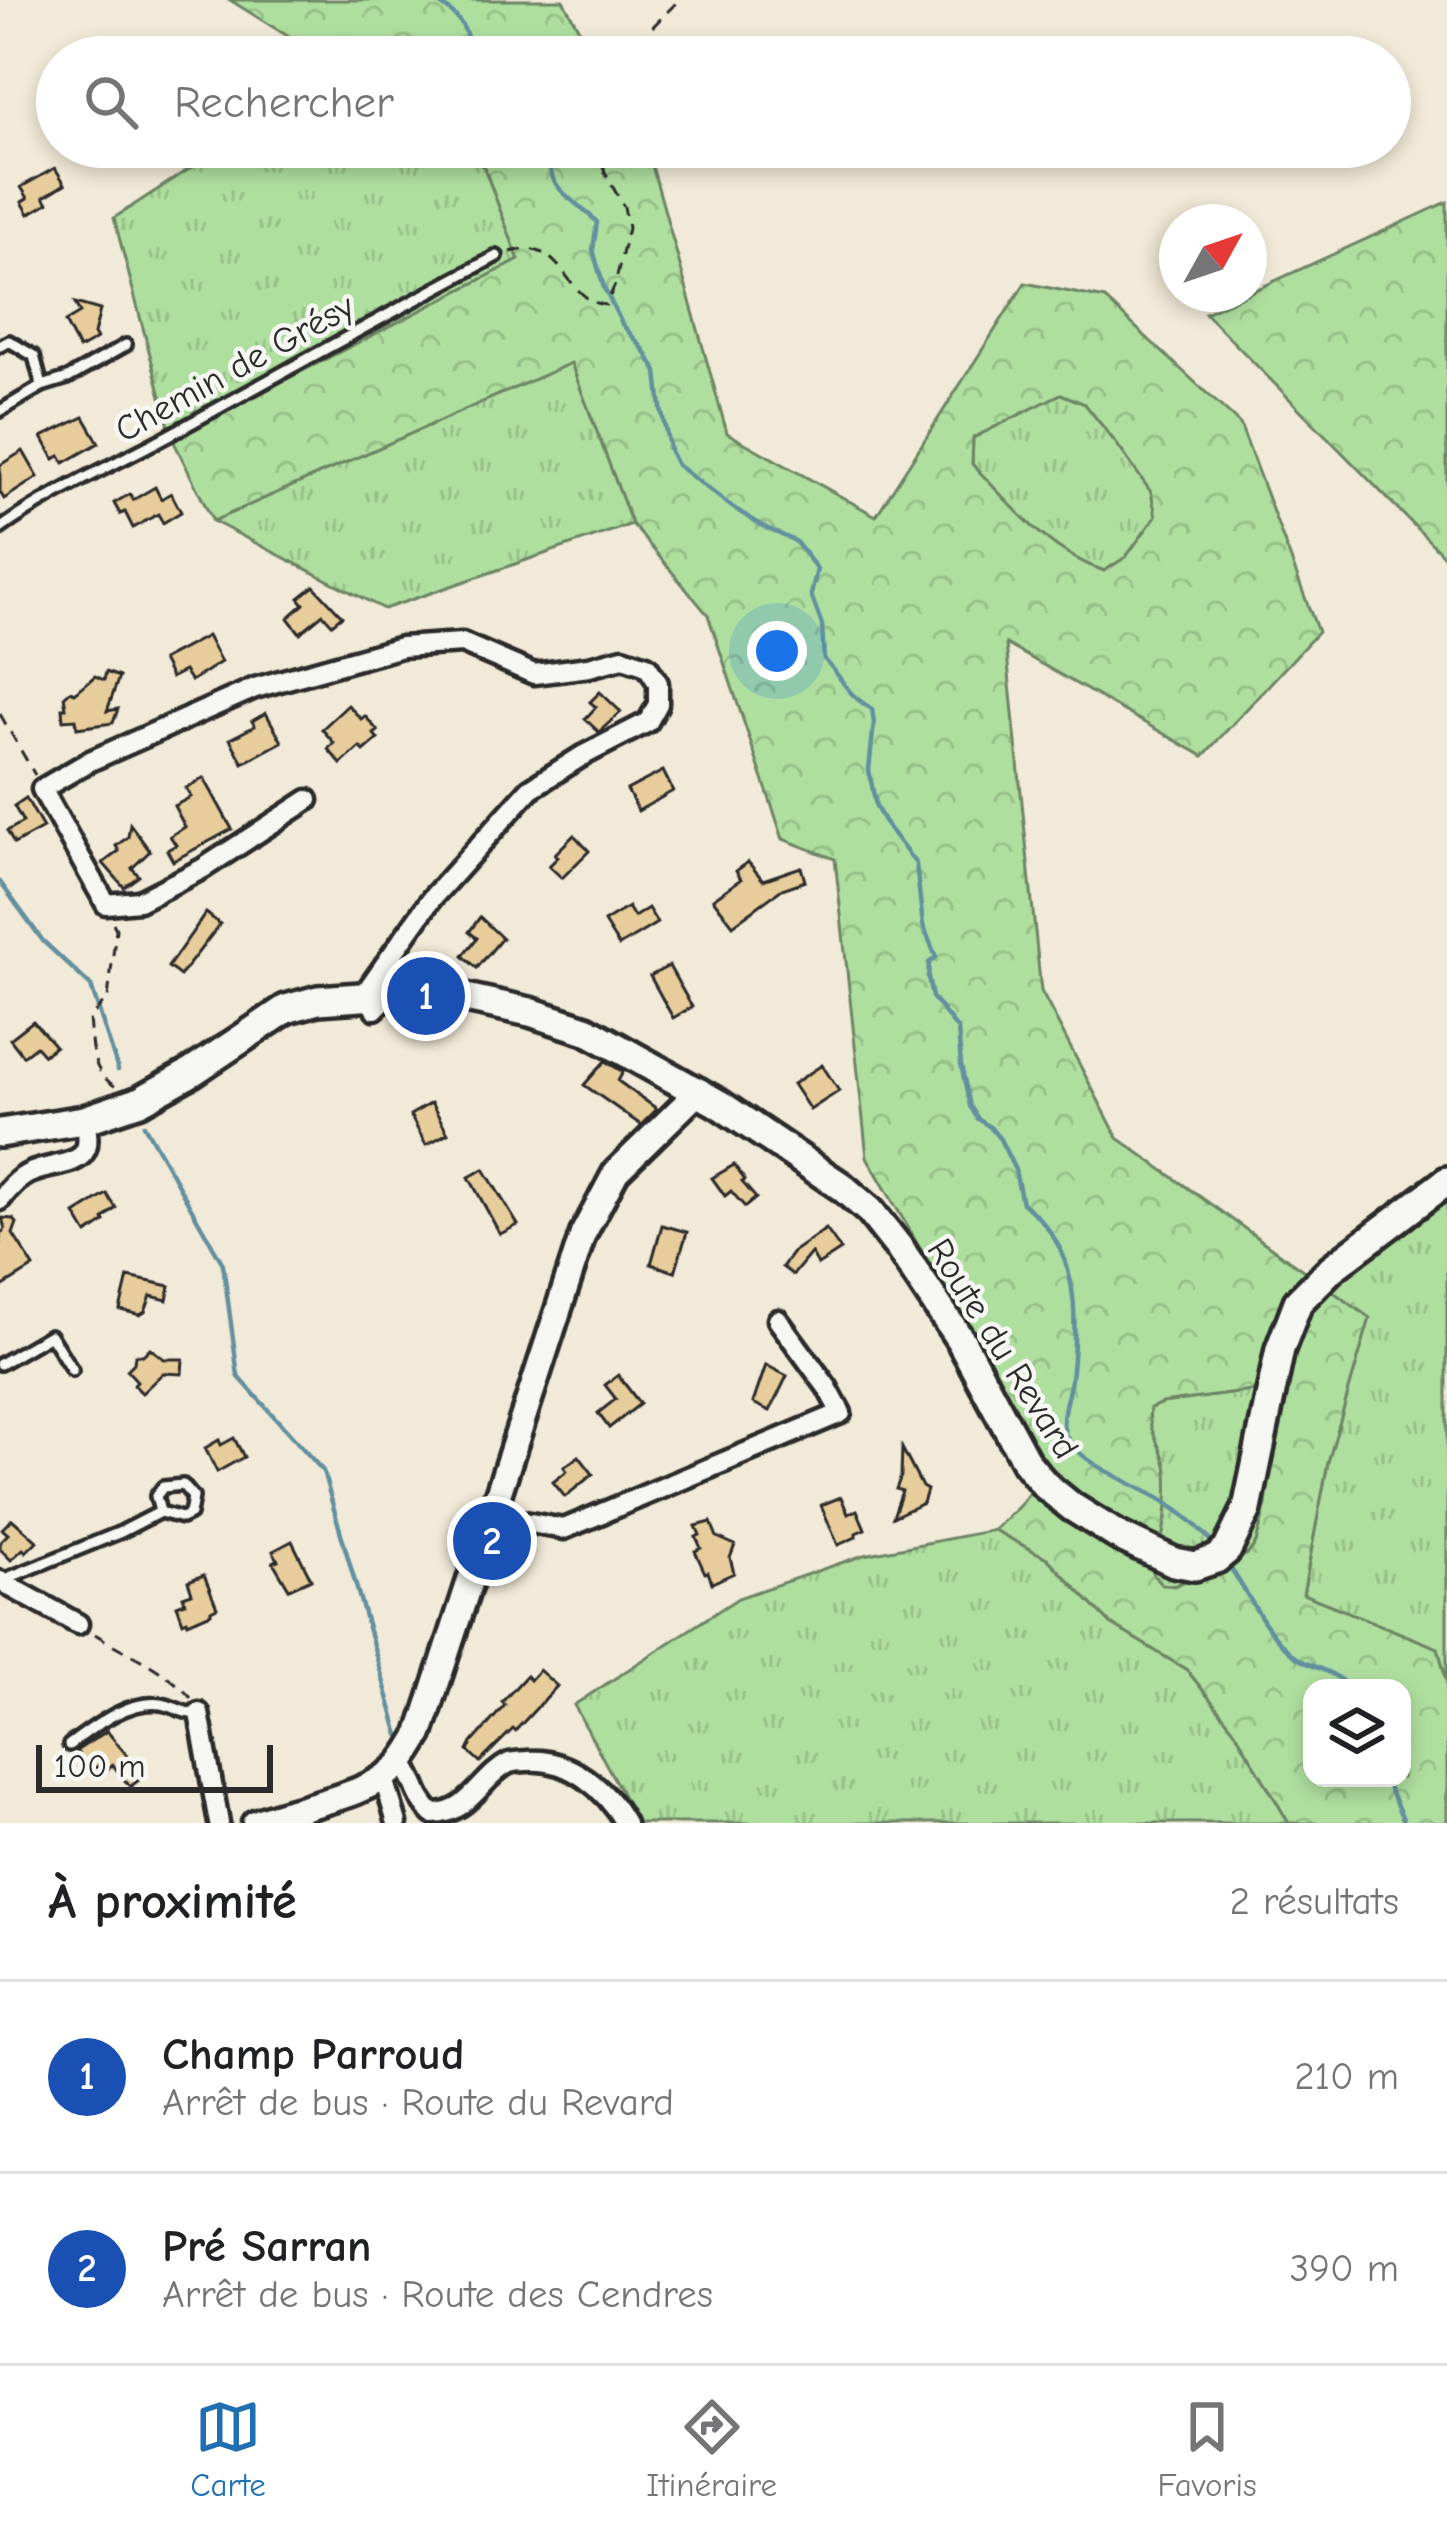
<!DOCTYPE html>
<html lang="fr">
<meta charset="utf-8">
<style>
body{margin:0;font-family:"Comic Neue",sans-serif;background:#f2f2f2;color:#202124}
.controls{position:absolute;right:36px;bottom:36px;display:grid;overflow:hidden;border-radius:24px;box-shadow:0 6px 18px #0003}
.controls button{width:108px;height:108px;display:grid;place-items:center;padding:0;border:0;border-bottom:3px solid #e0e0e0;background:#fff;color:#202124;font:60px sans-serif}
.compass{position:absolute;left:1159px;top:204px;width:108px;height:108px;border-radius:50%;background:#fff;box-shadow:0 6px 18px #0003;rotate:50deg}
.scale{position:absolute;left:36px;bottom:30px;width:237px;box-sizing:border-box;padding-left:12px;border:6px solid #2b2b2b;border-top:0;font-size:33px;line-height:42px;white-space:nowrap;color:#2b2b2b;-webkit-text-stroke:9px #f6f6f2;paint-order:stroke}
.you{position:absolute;left:777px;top:651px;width:42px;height:42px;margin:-30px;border:9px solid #fff;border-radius:50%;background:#1a73e8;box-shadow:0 0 0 18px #1a73e833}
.badge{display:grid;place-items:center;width:78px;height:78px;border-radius:50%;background:#1f6fb2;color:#fff;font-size:39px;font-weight:700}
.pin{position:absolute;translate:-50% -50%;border:6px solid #fff;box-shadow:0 3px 12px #0006}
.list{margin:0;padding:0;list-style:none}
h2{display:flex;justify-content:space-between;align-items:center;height:156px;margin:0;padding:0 48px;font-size:51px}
h2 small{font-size:39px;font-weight:400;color:#757577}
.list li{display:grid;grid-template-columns:78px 1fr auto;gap:36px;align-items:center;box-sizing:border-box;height:192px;padding:0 48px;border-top:3px solid #e0e0e0}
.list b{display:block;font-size:45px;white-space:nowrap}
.list p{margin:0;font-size:39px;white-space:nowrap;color:#757577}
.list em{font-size:39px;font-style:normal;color:#757577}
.icon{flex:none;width:66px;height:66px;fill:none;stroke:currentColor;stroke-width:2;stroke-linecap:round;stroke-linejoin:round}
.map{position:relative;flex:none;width:1447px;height:1823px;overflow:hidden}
.search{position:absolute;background:#fff;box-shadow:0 6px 18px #0003;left:36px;right:36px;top:36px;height:132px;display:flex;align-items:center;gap:30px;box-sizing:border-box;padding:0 42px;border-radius:66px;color:#757577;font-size:45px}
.sheet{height:540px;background:#fff}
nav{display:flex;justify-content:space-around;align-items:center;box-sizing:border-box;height:168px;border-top:3px solid #e0e0e0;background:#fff;font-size:33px;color:#757577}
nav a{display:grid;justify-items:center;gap:6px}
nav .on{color:#1f6fb2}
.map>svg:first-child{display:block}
.grass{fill:url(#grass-tufts);stroke:#6d8565;stroke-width:3}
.forest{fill:url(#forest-crowns);stroke:#6d8565;stroke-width:3;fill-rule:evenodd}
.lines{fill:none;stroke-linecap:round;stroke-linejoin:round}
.stream{stroke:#64909e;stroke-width:4.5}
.building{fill:#e8cd9c;stroke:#2b2b2b;stroke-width:3}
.service-casing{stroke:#2b2b2b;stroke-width:18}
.minor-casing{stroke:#2b2b2b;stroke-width:27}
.tertiary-casing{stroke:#2b2b2b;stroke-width:33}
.secondary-casing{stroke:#2b2b2b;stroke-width:36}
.path{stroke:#2b2b2b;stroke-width:3;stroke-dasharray:12 9;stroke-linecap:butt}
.service{stroke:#f6f6f2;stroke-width:9}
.minor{stroke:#f6f6f2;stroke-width:18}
.tertiary{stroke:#f6f6f2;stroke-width:24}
.secondary{stroke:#f6f6f2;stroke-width:27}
.labels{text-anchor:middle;stroke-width:9;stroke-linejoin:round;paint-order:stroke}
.street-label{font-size:36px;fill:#2b2b2b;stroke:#f6f6f2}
</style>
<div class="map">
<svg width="1447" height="1823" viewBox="0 0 1447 1823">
<defs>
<pattern id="grass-tufts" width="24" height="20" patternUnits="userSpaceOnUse" patternTransform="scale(3)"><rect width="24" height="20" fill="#afdf9f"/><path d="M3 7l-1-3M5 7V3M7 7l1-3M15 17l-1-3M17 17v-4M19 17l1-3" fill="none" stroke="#97c089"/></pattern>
<pattern id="forest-crowns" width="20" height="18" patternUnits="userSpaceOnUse" patternTransform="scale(3)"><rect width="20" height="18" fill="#afdf9f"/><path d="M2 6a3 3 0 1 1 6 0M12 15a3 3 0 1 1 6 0" fill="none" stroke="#97c089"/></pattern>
</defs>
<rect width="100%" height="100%" fill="#f2ead8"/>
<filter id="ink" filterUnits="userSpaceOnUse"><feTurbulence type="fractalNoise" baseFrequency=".00833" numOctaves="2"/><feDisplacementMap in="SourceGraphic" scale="24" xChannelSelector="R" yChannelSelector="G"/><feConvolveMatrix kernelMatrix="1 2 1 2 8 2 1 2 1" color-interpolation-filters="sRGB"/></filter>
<g filter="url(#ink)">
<!-- grass -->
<g class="grass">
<path d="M223,147H455L484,167L519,260L172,438L114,218Z"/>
<path d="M571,363L632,524L384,609L213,521Z"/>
<path d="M1060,393L1085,404L1116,443L1151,492L1157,516L1126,557L1105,571C1048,553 1012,506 972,464L973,438Z"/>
<path d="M1447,1175V1684L1438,1648L1303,1595L1328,1462L1312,1277Z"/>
<path d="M1259,1390L1272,1452L1266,1505L1256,1543L1248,1554L1174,1586L1162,1584L1153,1576L1149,1408L1161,1403Z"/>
<path d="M994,1530L1047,1558L1111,1624L1187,1670L1234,1729L1289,1823H638L574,1705L738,1598L864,1555Z"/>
</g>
<!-- forest -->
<g class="forest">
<path d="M230,0H563L594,57H321Z"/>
<path d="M455,147H644L649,155L727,433L876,516L1025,283L1105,299L1240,424L1318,632L1203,756L1006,644L1041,991L1118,1138L1370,1318L1328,1462L1303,1594L1438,1648L1447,1684V1823H1289L1234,1729L1187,1670L1111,1624L1047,1558L994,1530L1020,1505L1037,1481L1008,1400L867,1157L835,859L783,839L708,615L632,524L571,363L213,521L172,438L519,260L484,167ZM1061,394L1085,404L1116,443L1151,492L1156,516L1126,557L1104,571C1048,552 1012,506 972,464L973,438ZM1259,1390L1272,1452L1266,1505L1256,1543L1248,1554L1174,1586L1162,1584L1153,1575C1153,1559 1161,1545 1164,1529C1167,1512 1168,1489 1167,1471C1165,1448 1146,1433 1150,1408L1162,1403ZM1312,1688H1402V1778H1312Z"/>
<path d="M1447,202V559L1205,313Z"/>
</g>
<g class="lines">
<!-- stream -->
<g class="stream">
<path d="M433,0C460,14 467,28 472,57"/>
<path d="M546,147C550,194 567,193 597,222L593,250L604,288L622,324L644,350L657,372L661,408L670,451L677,465L732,507L766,528L795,541L817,569L811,595L822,625L824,659C845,680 843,692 872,709L874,723L869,770L876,807L887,826L916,864L923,925L936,957L929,963L928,978L932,997L958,1030L961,1065L970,1106L978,1119L990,1127L1000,1139L1015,1170L1022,1203C1080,1246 1078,1313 1071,1379C1069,1396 1059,1416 1065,1433C1073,1461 1137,1485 1162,1500C1181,1512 1203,1530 1217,1549"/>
<path d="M0,882L43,941L91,986L118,1070"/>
<path d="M144,1125L223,1264L238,1376L323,1471L399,1735"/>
<path d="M1227,1563C1248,1592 1264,1631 1293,1655C1311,1669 1334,1669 1349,1688"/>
<path d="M1384,1778L1405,1823"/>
</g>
</g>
<!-- building -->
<g class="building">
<path d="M55,168L65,184L44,197L48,203L29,214L22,202L28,198L21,187Z"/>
<path d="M75,303L100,310L94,334L97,339L79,349L65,322L80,313Z"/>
<path d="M84,417L99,443L64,463L60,456L54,459L42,437Z"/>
<path d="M23,451L38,477L4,499L0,492V465Z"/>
<path d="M155,487L161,499L171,493L181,512L163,523L158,514L133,528L125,512L120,514L114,503L130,494L133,500Z"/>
<path d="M314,586L342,616L332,624L323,614L300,633L288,618L304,604L299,598Z"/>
<path d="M207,636L221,662L191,681L184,671L171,678L162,660Z"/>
<path d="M106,672L119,677L107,711L118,709L113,723L77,728L76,719L63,720L62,708H66L64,696L70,691L75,693L95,676L104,680Z"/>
<path d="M600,692L621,712L599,732L585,719L596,707L590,702Z"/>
<path d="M348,705L361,719L365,716L378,731L374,734L378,739L364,751L360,747L341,764L328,749L334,743L322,729Z"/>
<path d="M266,713L282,742L243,763L230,739L255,726L252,721Z"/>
<path d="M663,771L673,791L638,811L627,790Z"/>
<path d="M204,778L232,829L173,861L167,850L176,845L170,836L185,827L174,806L191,797L186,788Z"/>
<path d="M26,798L43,828L14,844L7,831L23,822L14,806Z"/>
<path d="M130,824L150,851L132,868L139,876L124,887L103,863L119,851L116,846L128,837Z"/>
<path d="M574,835L589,851L562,878L549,866L558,857L555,854Z"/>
<path d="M748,862L763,880L801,867L805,881L782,889L733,925L713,899L741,879L736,871Z"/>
<path d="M628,907L634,917L648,908L657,923L619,946L604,922Z"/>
<path d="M206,913L220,924L180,976L168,967Z"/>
<path d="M480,917L502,938L477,968L463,956L477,938L469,932Z"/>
<path d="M669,966L692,1007L673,1018L650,976Z"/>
<path d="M33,1021L55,1046L44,1055L36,1046L23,1056L10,1039Z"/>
<path d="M605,1061L623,1072L618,1081L657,1109L641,1125L584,1085Z"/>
<path d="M822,1065L839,1091L810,1110L793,1084Z"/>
<path d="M431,1103L448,1133L426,1145L410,1115Z"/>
<path d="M734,1165L745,1180L742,1182L756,1198L745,1207L731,1191L725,1196L712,1178Z"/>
<path d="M484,1169L518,1225L500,1234L469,1177Z"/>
<path d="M107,1194L116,1208L104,1219L105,1222L87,1234L75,1214Z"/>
<path d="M2,1218L13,1219L17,1223L13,1234L34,1267L0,1288V1235L5,1229Z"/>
<path d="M662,1225L687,1232L675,1272L651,1264Z"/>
<path d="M826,1229L841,1250L818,1265L811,1253L793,1275L782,1267L794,1251Z"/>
<path d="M128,1277L170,1286L167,1300L151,1296L145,1312L140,1315L120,1310Z"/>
<path d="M150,1348L164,1359H183L182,1374L163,1373L142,1393L134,1385L137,1381L127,1370L134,1363L135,1355H143Z"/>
<path d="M766,1365L787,1376L770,1411L753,1403Z"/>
<path d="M618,1375L640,1404L609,1428L598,1413L616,1399L605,1385Z"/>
<path d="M234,1438L244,1457L217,1472L205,1448L219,1440L221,1445Z"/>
<path d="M902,1448L922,1487L927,1490L923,1503L893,1517L902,1491L896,1489L901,1476Z"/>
<path d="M579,1456L593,1474L565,1497L553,1482L567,1471L564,1467Z"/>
<path d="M841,1497L848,1514L857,1510L865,1529L856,1533V1537L838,1545L821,1505Z"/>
<path d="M12,1519L37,1541L26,1552L23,1549L11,1560L0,1549V1542L8,1534L2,1529Z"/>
<path d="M711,1522L717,1537L735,1545L730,1558L734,1573L712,1583L708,1572L705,1573L695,1551L701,1548L696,1537L700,1535L696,1526Z"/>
<path d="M292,1541L311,1579L289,1589L273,1562L278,1560L273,1551Z"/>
<path d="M204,1575L217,1607L211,1610V1613L188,1623L187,1620L183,1622L177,1605L185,1602L183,1596L192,1593L188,1581Z"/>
<path d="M539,1670L557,1686L515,1731L513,1729L480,1762L468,1751L472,1743L505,1705L502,1702L526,1676L530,1680Z"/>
<path d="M107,1731L144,1776L130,1787L113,1765L103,1773L98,1766L91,1771L76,1751Z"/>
</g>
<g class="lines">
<defs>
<g id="service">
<path d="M0,346L9,341L34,356L42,386L0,411"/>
<path d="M42,386L68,378L126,345"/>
<path d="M0,529C53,491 114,465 171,434C279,375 387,314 497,256"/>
<path d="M0,1364L50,1335L72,1370"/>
<path d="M0,1581L121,1532L160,1512L182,1518L190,1514L193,1497L183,1485L163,1487L156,1496L160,1512"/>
<path d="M69,1745C95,1726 127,1700 161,1704C176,1706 183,1715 199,1713"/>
</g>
<g id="minor">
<path d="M308,800L202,869L139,901L106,904L42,789L90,761L255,688L401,647L462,643L534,674L589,667L623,658L647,666L658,683V704L648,722L582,756L530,789L432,898L367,990V996L375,1009L389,995L390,957"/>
<path d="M0,1200C8,1190 18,1178 30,1173C59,1160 100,1170 84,1120"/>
<path d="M491,1516L564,1529L841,1413L827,1387L778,1320"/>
<path d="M0,1581L78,1624"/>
<path d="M199,1713L219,1823"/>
<path d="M402,1762C418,1782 414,1796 433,1814C470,1814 481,1777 509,1763C511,1762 525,1761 527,1761C569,1757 606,1789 625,1823"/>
<path d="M384,1778L397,1823"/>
</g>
<path id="tertiary" d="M255,1823C299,1805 364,1799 398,1766C407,1757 413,1745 420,1734L583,1234L616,1172L699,1091"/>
<path id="secondary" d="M0,1133L84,1120L140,1101L192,1072L286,1009L318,1000L389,995L466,998L530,1012L586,1030L719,1104L842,1187L870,1211L900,1249L961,1341L1026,1462L1045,1485L1072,1507L1117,1535L1174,1562L1195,1566L1216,1559L1227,1550L1247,1509L1280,1349L1298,1302L1332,1268L1447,1181"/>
</defs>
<!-- service casing -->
<use href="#service" class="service-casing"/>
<!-- minor casing -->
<use href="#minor" class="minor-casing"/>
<!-- tertiary casing -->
<use href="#tertiary" class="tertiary-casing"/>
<!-- secondary casing -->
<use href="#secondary" class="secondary-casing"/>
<!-- path -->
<g class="path">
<path d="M623,57L679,0"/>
<path d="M511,252C564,236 564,301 606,305L615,285L628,228L624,207L605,173L600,147"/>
<path d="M0,714L35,775"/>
<path d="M113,923L116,929L108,998L89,1019C92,1047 90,1071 116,1087"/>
<path d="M95,1634C128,1655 165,1668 191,1698"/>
</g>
<!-- service -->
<use href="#service" class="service"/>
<!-- minor -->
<use href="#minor" class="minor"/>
<!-- tertiary -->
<use href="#tertiary" class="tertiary"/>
<!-- secondary -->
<use href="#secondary" class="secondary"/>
</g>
</g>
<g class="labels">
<!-- street labels -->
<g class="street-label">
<text transform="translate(234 367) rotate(-29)" y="13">Chemin de Grésy</text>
<text transform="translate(1004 1348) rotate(58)" y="13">Route du Revard</text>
</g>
</g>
</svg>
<div class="controls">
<button><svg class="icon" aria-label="layers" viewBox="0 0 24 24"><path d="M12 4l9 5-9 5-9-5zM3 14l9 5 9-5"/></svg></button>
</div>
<svg class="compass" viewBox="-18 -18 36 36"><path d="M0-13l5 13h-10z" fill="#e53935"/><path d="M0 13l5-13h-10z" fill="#757577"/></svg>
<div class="scale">100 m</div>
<div class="you"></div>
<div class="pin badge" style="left:426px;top:996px;background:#1a4fb4">1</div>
<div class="pin badge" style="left:492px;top:1541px;background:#1a4fb4">2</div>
<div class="search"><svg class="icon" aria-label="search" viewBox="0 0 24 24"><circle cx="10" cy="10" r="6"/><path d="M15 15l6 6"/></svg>Rechercher</div>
</div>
<section class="sheet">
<h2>À proximité<small>2 résultats</small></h2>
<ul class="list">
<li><span class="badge" style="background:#1a4fb4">1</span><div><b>Champ Parroud</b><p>Arrêt de bus · Route du Revard</p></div><em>210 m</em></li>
<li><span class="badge" style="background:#1a4fb4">2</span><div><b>Pré Sarran</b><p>Arrêt de bus · Route des Cendres</p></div><em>390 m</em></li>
</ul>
</section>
<nav>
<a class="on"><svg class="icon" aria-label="map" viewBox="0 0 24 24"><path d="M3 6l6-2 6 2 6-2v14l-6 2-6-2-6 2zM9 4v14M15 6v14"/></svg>Carte</a>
<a><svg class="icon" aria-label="directions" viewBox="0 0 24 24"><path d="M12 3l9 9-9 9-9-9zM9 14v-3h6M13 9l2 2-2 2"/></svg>Itinéraire</a>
<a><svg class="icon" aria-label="saved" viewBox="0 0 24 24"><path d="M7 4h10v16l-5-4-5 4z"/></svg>Favoris</a>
</nav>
